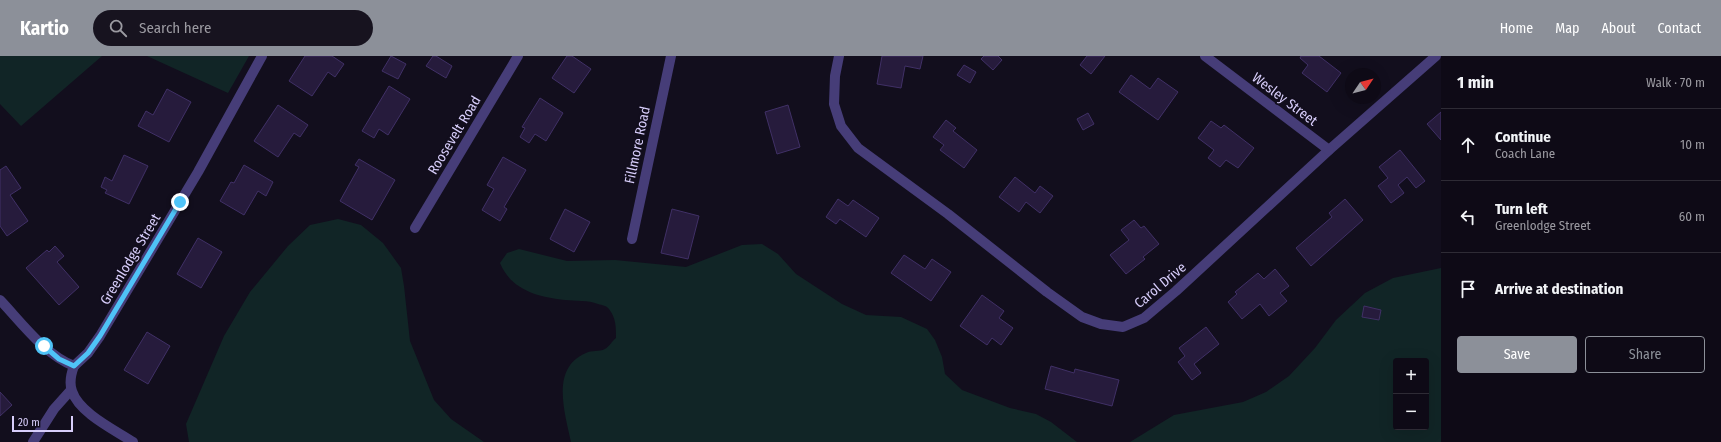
<!DOCTYPE html>
<meta charset="utf-8">
<style>
body{margin:0;font-family:"Fira Sans Condensed",sans-serif;background:#17131f;color:#f1f3f6}
.controls{position:absolute;right:12px;bottom:12px;display:grid;overflow:hidden;border-radius:4px;box-shadow:0 4px 16px #0002}
.controls button{width:36px;height:36px;display:grid;place-items:center;padding:0;border:0;border-bottom:1px solid #2e2b35;background:#0e0a16;color:#f1f3f6;font:20px sans-serif}
.compass{position:absolute;left:1345px;top:12px;width:36px;height:36px;border-radius:50%;background:#0e0a16;box-shadow:0 4px 16px #0002;rotate:55deg}
.scale{position:absolute;left:12px;bottom:10px;width:61px;box-sizing:border-box;padding-left:4px;border:2px solid #d8cefb;border-top:0;font-size:11px;line-height:14px;white-space:nowrap;color:#d8cefb;-webkit-text-stroke:3px #120e1d;paint-order:stroke}
.stop{position:absolute;width:12px;height:12px;margin:-9px;border:3px solid #4fc3f7;border-radius:50%;background:#fff}
.stop.end{background:#4fc3f7;border-color:#fff;box-shadow:0 1px 4px #0008}
.list{margin:0;padding:0;list-style:none}
h2{display:flex;justify-content:space-between;align-items:center;height:52px;margin:0;padding:0 16px;font-size:17px}
h2 small{font-size:13px;font-weight:400;color:#9b9aa1}
.list li{display:grid;grid-template-columns:26px 1fr auto;gap:12px;align-items:center;box-sizing:border-box;height:72px;padding:0 16px;border-top:1px solid #2e2b35}
.list b{display:block;font-size:15px;white-space:nowrap}
.list p{margin:0;font-size:13px;white-space:nowrap;color:#9b9aa1}
.list em{font-size:13px;font-style:normal;color:#9b9aa1}
.actions{display:flex;gap:8px;padding:12px 16px}
.actions a{flex:1;padding:9px 0;border:1px solid #8c9099;border-radius:4px;text-align:center;font-size:14px;color:#8c9099}
.actions .main{background:#8c9099;color:#fff}
.icon{flex:none;width:22px;height:22px;fill:none;stroke:currentColor;stroke-width:2;stroke-linecap:round;stroke-linejoin:round}
.map{position:relative;flex:none;width:1441px;height:386px;overflow:hidden}
header{display:flex;align-items:center;gap:24px;box-sizing:border-box;height:56px;padding:0 20px;background:#8c9099;color:#fff}
header strong{font-size:19px}
nav{display:flex;gap:22px;margin-inline-start:auto;font-size:14px}
.search{width:280px;height:36px;background:#17131f;display:flex;align-items:center;gap:10px;box-sizing:border-box;padding:0 14px;border-radius:22px;color:#9b9aa1;font-size:15px}
main{display:flex}
aside{flex:1;background:#0e0a16}
.map>svg:first-child{display:block}
.green{fill:#112526;fill-rule:evenodd}
.building{fill:#261b3c;stroke:#403066}
.lines{fill:none;stroke-linecap:round;stroke-linejoin:round}
.lane{stroke:#463d78;stroke-width:10}
.street{stroke:#463d78;stroke-width:10}
.route{stroke:#4fc3f7;stroke-width:5}
.labels{text-anchor:middle;stroke-width:4;stroke-linejoin:round;paint-order:stroke}
.street-label{font-size:14px;fill:#d8cefb;stroke:#120e1d}
</style>
<header>
<strong>Kartio</strong>
<div class="search"><svg class="icon" aria-label="search" viewBox="0 0 24 24"><circle cx="10" cy="10" r="6"/><path d="M15 15l6 6"/></svg>Search here</div>
<nav><a>Home</a><a>Map</a><a>About</a><a>Contact</a></nav>
</header>
<main>
<div class="map">
<svg width="1441" height="386" viewBox="0 0 1441 386">
<rect width="100%" height="100%" fill="#120e1d"/>
<!-- green -->
<g class="green">
<path d="M0,0H102L21,70L0,48Z"/>
<path d="M147,0H249L228,37Z"/>
<path d="M338,163L361,169L383,187L401,212L404,230L410,285L434,344L451,363L484,386H189L186,368L224,280L250,236L288,190L310,169Z"/>
<path d="M762,188L778,198L796,218L842,248L866,259L901,261L927,273L935,284L942,301L945,318L962,334L1010,352L1036,358L1051,366L1077,386H571C565,357 550,312 586,297C592,294 599,296 605,293C609,291 612,285 616,282C616,271 616,262 609,253C607,250 602,249 598,248C588,244 576,245 565,244C538,241 511,234 500,207L507,197L519,193L567,205L615,204L686,211L742,189Z"/>
<path d="M1441,212V386H1130L1174,359L1243,346L1266,336L1289,320L1315,292L1336,264L1365,237L1393,222ZM1396,305H1426V371H1396Z"/>
</g>
<!-- building -->
<g class="building">
<path d="M305,0H332L344,8L335,21L328,16L312,40L289,25Z"/>
<path d="M391,0L406,8L398,23L382,15Z"/>
<path d="M433,0H436L452,10L446,22L426,10Z"/>
<path d="M567,0H572L591,13L574,37L552,22Z"/>
<path d="M882,0H923L920,13L905,10L901,32L877,28Z"/>
<path d="M984,0H998L1002,4L993,14L981,3Z"/>
<path d="M1087,0H1105L1091,18L1080,9Z"/>
<path d="M1301,0H1319L1341,17L1327,36L1302,17L1308,9L1300,2Z"/>
<path d="M964,9L976,16L970,27L957,19Z"/>
<path d="M1131,19L1150,33L1158,22L1178,36L1158,64L1119,36Z"/>
<path d="M389,30L410,43L388,79L379,73L374,82L362,75Z"/>
<path d="M167,33L191,46L169,86L138,70L146,55L153,59Z"/>
<path d="M540,42L563,57L546,85L535,78L529,87L520,81L525,72L522,71Z"/>
<path d="M278,49L308,69L300,81L294,77L278,101L254,85Z"/>
<path d="M788,49L800,91L777,98L765,56Z"/>
<path d="M1441,56V84L1427,68Z"/>
<path d="M1088,57L1094,68L1083,74L1077,63Z"/>
<path d="M946,64L956,72L953,75L977,94L964,112L940,94L944,89L933,81Z"/>
<path d="M1211,65L1221,72L1224,69L1254,92L1238,112L1226,104L1220,111L1208,102L1214,94L1198,82Z"/>
<path d="M1400,94L1425,125L1416,132L1407,121L1398,129L1404,137L1391,147L1378,130L1388,122L1379,111Z"/>
<path d="M124,99L148,110L129,148L105,137L107,134L101,131L105,121L112,125Z"/>
<path d="M503,101L526,114L504,151L507,153L500,165L482,154L494,133L487,129Z"/>
<path d="M359,103L395,124L372,164L340,145L359,111L355,109Z"/>
<path d="M244,109L273,126L266,140L258,135L244,159L220,145L231,126L234,127Z"/>
<path d="M6,110L21,132L10,139L28,165L7,180L0,170V114Z"/>
<path d="M1015,121L1035,137L1040,130L1053,140L1040,157L1026,146L1019,156L999,141Z"/>
<path d="M838,143L848,150L853,144L879,162L866,181L840,163L836,168L826,161Z"/>
<path d="M1345,143L1363,164L1311,210L1296,192L1332,161L1329,157Z"/>
<path d="M565,153L590,166L574,196L550,183Z"/>
<path d="M672,153L699,160L688,203L661,197Z"/>
<path d="M1134,164L1141,172L1144,170L1159,188L1143,201L1145,203L1126,218L1110,199L1129,184L1121,174Z"/>
<path d="M198,182L222,196L201,232L177,218Z"/>
<path d="M55,190L64,200L57,206L79,231L59,249L26,212L47,194L49,196Z"/>
<path d="M904,199L925,213L932,203L951,216L931,245L891,217Z"/>
<path d="M1275,213L1289,230L1280,237L1287,245L1269,260L1260,248L1242,263L1228,246L1237,238L1235,236L1258,217L1264,223Z"/>
<path d="M982,239L1004,255L999,262L1013,272L1001,289L992,282L987,289L960,270Z"/>
<path d="M1364,250L1381,254L1379,264L1362,261Z"/>
<path d="M1206,271L1219,288L1194,308L1201,317L1192,324L1178,306L1185,300L1179,292Z"/>
<path d="M147,276L170,290L148,328L124,314Z"/>
<path d="M1051,310L1074,317L1075,313L1119,324L1112,350L1045,333Z"/>
<path d="M0,336L12,349L0,360Z"/>
</g>
<g class="lines">
<!-- lane -->
<path class="lane" d="M33,386L54,353L71,334"/>
<!-- street -->
<g class="street">
<path d="M839,0L835,20L834,48L841,70L858,92L948,158L1047,236L1082,261L1101,268L1123,271L1144,262L1176,235L1329,94L1436,0"/>
<path d="M1205,0L1329,94"/>
<path d="M415,172L518,0"/>
<path d="M632,183L671,0"/>
<path d="M0,244C21,266 45,299 74,310"/>
<path d="M74,310L88,297L100,280L198,116L262,0"/>
<path d="M74,310C71,318 69,327 72,335C79,357 115,374 133,386"/>
</g>
</g>
<g class="lines">
<!-- route -->
<path class="route" d="M44,290L59,303L74,310L88,297L100,280L180,146"/>
</g>
<g class="labels">
<!-- street labels -->
<g class="street-label">
<text transform="translate(1285 43) rotate(37)" y="5">Wesley Street</text>
<text transform="translate(454 79) rotate(-59)" y="5">Roosevelt Road</text>
<text transform="translate(637 89) rotate(-78)" y="5">Fillmore Road</text>
<text transform="translate(130 203) rotate(-59)" y="5">Greenlodge Street</text>
<text transform="translate(1160 229) rotate(-40)" y="5">Carol Drive</text>
</g>
</g>
</svg>
<div class="controls">
<button>+</button>
<button>−</button>
</div>
<svg class="compass" viewBox="-18 -18 36 36"><path d="M0-13l5 13h-10z" fill="#e53935"/><path d="M0 13l5-13h-10z" fill="#9b9aa1"/></svg>
<div class="scale">20 m</div>
<div class="stop" style="left:44px;top:290px"></div>
<div class="stop end" style="left:180px;top:146px"></div>
</div>
<aside>
<h2>1 min<small>Walk · 70 m</small></h2>
<ul class="list">
<li><svg class="icon" aria-label="ahead" viewBox="0 0 24 24"><path d="M12 20V5M6 11l6-6 6 6"/></svg><div><b>Continue</b><p>Coach Lane</p></div><em>10 m</em></li>
<li><svg class="icon" aria-label="left" viewBox="0 0 24 24"><path d="M17 20v-9H6M10 6l-5 5 5 5"/></svg><div><b>Turn left</b><p>Greenlodge Street</p></div><em>60 m</em></li>
<li><svg class="icon" aria-label="arrive" viewBox="0 0 24 24"><path d="M6 21V4h12l-3 4 3 4H6"/></svg><div><b>Arrive at destination</b></div></li>
</ul>
<div class="actions"><a class="main">Save</a><a>Share</a></div>
</aside>
</main>
